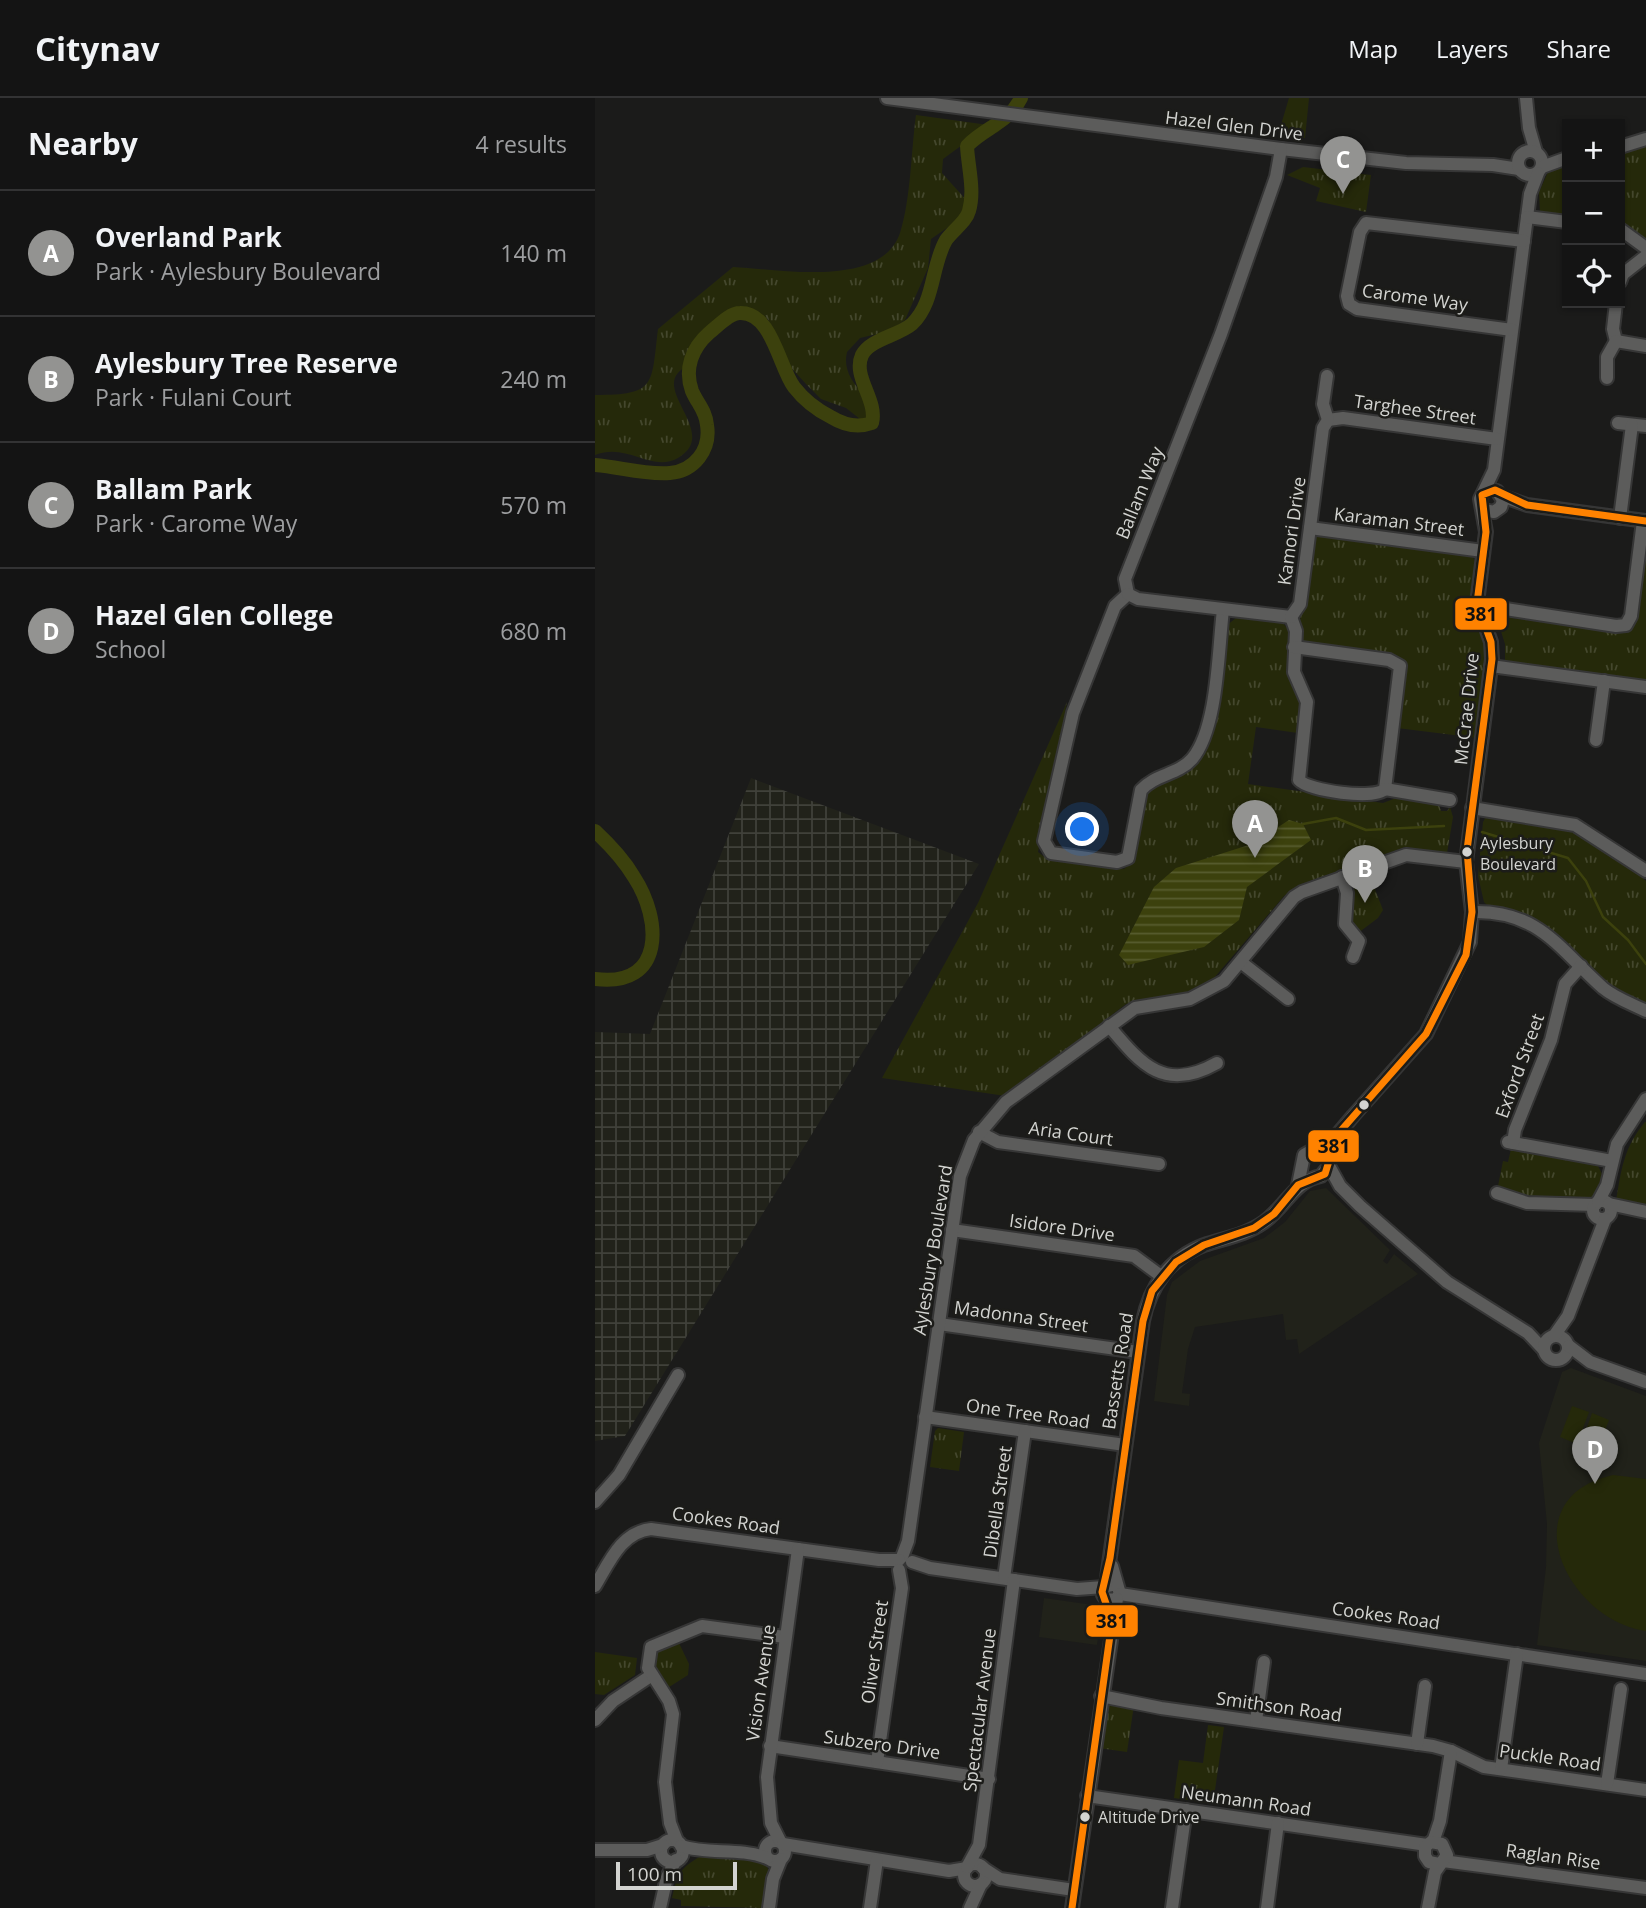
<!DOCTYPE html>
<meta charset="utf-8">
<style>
body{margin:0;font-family:"Open Sans",sans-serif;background:#1d1d1d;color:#f1f3f6}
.controls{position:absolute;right:21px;top:21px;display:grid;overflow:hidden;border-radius:0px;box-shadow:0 2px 5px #0004}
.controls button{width:63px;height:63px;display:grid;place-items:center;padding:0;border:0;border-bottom:2px solid #333334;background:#141414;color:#f1f3f6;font:35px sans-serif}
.scale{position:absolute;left:21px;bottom:18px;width:121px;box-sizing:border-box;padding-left:7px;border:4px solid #d3d4d1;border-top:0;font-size:19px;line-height:24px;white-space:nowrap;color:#d3d4d1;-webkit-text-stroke:5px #1c1c19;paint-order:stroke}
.you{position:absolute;left:488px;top:732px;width:24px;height:24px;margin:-18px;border:5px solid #fff;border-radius:50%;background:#1a73e8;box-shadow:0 0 0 10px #1a73e833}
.badge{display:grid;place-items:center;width:46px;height:46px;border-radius:50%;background:#939391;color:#fff;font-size:23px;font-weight:700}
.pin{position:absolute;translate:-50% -58px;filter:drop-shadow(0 2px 4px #0008)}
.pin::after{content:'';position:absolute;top:37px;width:24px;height:21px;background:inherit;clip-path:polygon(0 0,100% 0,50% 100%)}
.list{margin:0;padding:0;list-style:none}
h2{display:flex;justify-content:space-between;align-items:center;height:91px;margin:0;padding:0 28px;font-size:30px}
h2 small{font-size:23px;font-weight:400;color:#9d9ea0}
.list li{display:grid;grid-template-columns:46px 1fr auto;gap:21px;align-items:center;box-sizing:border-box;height:126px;padding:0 28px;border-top:2px solid #333334}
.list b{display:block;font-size:26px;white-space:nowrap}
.list p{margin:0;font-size:23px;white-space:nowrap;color:#9d9ea0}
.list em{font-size:23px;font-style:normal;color:#9d9ea0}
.icon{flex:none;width:38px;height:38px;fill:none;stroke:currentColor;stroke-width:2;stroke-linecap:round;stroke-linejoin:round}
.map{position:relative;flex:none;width:1051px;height:1810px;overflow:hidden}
header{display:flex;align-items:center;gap:42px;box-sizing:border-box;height:98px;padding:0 35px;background:#141414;border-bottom:2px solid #333334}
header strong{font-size:33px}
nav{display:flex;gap:38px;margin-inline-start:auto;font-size:24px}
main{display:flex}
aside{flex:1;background:#141414}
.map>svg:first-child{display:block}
.built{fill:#21221a}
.industrial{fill:url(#industrial-grid)}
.grass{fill:url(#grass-tufts)}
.garden{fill:#25290a}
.water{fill:url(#water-rules)}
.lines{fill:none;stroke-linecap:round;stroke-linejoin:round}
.stream{stroke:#3c410d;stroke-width:2.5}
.river{stroke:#3c410d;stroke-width:14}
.minor-casing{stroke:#363636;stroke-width:16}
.minor{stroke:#5c5c5b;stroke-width:12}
.bus-1-casing{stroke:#1c1c19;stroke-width:12}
.bus-1{stroke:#ff8200;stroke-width:7}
.bus-dot{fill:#d3d4d1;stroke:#1c1c19;stroke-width:2.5}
.labels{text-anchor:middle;stroke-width:5;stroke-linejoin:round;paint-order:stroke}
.bus-label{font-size:16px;fill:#d3d4d1;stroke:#1c1c19;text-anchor:start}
.street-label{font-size:18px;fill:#d3d4d1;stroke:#1c1c19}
.line-badge{stroke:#1c1c19;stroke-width:2.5}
.pale-badge-label{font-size:19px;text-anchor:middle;font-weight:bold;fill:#111}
</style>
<header>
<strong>Citynav</strong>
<nav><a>Map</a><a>Layers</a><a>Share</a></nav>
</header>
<main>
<aside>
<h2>Nearby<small>4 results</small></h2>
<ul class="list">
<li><span class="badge">A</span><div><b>Overland Park</b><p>Park · Aylesbury Boulevard</p></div><em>140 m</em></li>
<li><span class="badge">B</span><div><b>Aylesbury Tree Reserve</b><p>Park · Fulani Court</p></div><em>240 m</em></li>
<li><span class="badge">C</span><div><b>Ballam Park</b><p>Park · Carome Way</p></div><em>570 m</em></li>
<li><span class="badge">D</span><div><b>Hazel Glen College</b><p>School</p></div><em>680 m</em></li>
</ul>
</aside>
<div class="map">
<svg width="1051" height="1810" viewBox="0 0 1051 1810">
<defs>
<pattern id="industrial-grid" width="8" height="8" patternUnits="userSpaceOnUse" patternTransform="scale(1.75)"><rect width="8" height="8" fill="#21221a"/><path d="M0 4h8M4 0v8" fill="none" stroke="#40413a"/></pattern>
<pattern id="grass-tufts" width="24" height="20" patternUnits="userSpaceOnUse" patternTransform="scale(1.75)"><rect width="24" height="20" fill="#25290a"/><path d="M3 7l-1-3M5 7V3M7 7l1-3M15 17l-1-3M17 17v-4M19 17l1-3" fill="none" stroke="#44472d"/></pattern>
<pattern id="water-rules" width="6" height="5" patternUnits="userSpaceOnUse" patternTransform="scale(1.75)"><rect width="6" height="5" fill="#3c410d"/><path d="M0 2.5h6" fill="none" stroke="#575c2f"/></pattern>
</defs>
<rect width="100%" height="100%" fill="#1b1b1a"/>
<!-- built -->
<g class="built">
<path d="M731,1090L795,1152L788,1163L792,1166L799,1156L823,1176L704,1256L702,1241L691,1242L688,1216L600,1229L593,1251L587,1295L595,1296L594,1308L559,1303L572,1197L577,1184L605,1163L669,1140L690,1124L715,1093Z"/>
<path d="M976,1270L1051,1298V1563L942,1547L951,1469L952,1426L944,1345L967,1274Z"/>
<path d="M449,1500L498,1507L506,1517L502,1547L444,1539Z"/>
</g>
<!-- industrial -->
<path class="industrial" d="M156,680L384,766L30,1338L0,1343V934L55,936Z"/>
<!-- grass -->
<g class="grass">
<path d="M694,0H714L710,40L683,37Z"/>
<path d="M321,17L408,29L403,34L374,42L348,61L347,75L373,104L369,118L336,141L333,170L310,222L294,233L265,240L252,254C244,287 286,303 284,324L274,328L251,310L226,301L211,286L190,263L173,221L158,213L141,210C118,223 103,241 97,266C44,286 129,333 83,360C56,375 33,344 0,357V297C62,297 56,287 63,231L138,169C185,171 286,191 305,135C316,100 316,53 321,17Z"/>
<path d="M1051,42V145L1025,128V49Z"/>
<path d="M972,64V118L945,114L944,94L954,72Z"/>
<path d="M708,69L776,77L771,114L721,103L725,90L692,77Z"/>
<path d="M719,437L877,457L881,466L877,512L891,553L883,640L802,630V560L705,547C702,515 715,471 719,437Z"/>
<path d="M1051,445V583L910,564V546L903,524L909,519L1024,535L1037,530Z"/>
<path d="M641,520L687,524L696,535L692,564L697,585L706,604L703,635L661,629L653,686L788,705L801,700L844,707L846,713H852L855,709L858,719L852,755L810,749L704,787L689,798L619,880L588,896L531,906L411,998L287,980L383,805L472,604L443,754L452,761L529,771C553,753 537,718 551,695C560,682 581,681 594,672C608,661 614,641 621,626L617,624L631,528Z"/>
<path d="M892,717C921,721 951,723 979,733C1005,743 1029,765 1051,783V907L1005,881L971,843L956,831L909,810L894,809L889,804L883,778L888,724Z"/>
<path d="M776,781L788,812L783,820L763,835L754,825L753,790Z"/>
<path d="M1050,1024H1051V1110L1021,1104C1026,1072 1029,1049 1050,1024Z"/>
<path d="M916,1051L1003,1068L1007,1076L1002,1096L997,1102L930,1099L903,1088L908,1063L913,1064Z"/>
<path d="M343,1330L369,1334L364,1373L335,1369L340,1333Z"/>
<path d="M83,1543L94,1566L93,1577L71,1591L56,1566L59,1556Z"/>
<path d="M0,1554L42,1560L40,1577L9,1597L0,1596Z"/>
<path d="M519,1605L539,1607L532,1654L504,1650L510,1609Z"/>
<path d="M613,1627L629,1629L618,1706L579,1700L584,1662L608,1665Z"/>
<path d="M106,1758H162L171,1764L174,1775L169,1810L86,1808V1802L77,1800C83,1775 84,1771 106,1758Z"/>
</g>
<!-- garden -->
<g class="garden">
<path d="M977,1308L994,1314L982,1346L965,1339Z"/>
<path d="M997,1315L1014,1322L1002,1353L986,1347Z"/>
<path d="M1018,1377L1051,1381V1533C970,1521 915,1400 1018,1377Z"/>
</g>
<!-- water -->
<path class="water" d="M694,722L708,726L716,742L652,789L644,822L609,849L533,867L524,857L559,789L581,770L657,746Z"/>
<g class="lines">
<!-- stream -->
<g class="stream">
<path d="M708,726L741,720L771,732L849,728"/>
<path d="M887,734L973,760L991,783L1008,819L1033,842L1051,866"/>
</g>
<!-- river -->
<g class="river">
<path d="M0,367C25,369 49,377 75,375C99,373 116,352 112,327C111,313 102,305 97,293C89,271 97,250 114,235C122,229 134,215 145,215C177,214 184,269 199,289C209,302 222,312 236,319C249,327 263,330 277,325C283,302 257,279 267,257C275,241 303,238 317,226C340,204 336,168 351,142C358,132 371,124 374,113C380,92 373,69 372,48C390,29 414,25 426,0"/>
<path d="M0,733C14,746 29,762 39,779C67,822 70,890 0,881"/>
</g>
<defs>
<g id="minor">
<path d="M292,0L686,51L811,65L898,67L924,71"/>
<path d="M931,0L934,30L941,54"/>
<path d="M1025,49L1051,41"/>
<circle cx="935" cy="65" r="12"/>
<path d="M947,69L972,60"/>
<path d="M943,75L935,96L899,372L885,401L891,434L882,505L896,544L897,561L871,764L877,814L875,844L831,936L758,1018L742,1037L733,1058L734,1068L745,1088L765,1108L852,1184L933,1235L949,1252"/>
<path d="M932,119L972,124"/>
<path d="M1025,131L1051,150"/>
<path d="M1025,184L1028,176L1051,158"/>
<path d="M1021,205L1018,231L1021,243L1051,248"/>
<path d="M917,232L762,211L754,206L752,198L765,134L771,125L929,143"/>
<path d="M1012,280V259L1021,243"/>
<path d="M733,322L748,320L902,341"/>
<path d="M1023,325L1051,328"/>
<path d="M907,398L932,407L1051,423"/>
<path d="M889,412L899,414L906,409L908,402L902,393"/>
<path d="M1025,420L1037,327"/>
<path d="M715,430L888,453"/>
<path d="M533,496L520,508L478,615L449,743L456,755L522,764L533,760L546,692C560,676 583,677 597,661C623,630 623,552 628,512"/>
<path d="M533,496L530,481L626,236L681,79L686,51"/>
<path d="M533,496L543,501L696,519"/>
<path d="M882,511L904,510L1021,528L1031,527L1036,518L1048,423"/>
<path d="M696,519L701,533L699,574L712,604L704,682C713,693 780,702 790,691"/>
<path d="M696,519L705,506L728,330L733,322L728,306L732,278"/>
<path d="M699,549L794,562L805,568L790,691"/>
<path d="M896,568L1051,589"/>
<path d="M1001,642L1009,583"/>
<path d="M790,691L855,702"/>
<path d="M877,710L980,727L1051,773"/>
<path d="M747,779L752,795L750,826L764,843L758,859"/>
<path d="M877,814C944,812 964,851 1008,890C1020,900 1037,906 1051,913"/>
<path d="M647,865L693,901"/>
<path d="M514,928C546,966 569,995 622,965"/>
<path d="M384,1034L403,1044L564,1066"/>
<path d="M913,1044L1017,1063"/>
<path d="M918,1045L920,1032L956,942L970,886L986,868"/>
<path d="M703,1087L709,1057L742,1038"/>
<path d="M902,1095L932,1105L1000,1107"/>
<circle cx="1007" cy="1112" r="9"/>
<path d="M1003,1104L1012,1087L1022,1046L1051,1001"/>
<path d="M1014,1106L1051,1114"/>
<path d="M357,1132L539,1158L566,1178"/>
<path d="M344,1226L543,1254"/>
<circle cx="961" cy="1250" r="12"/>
<path d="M959,1238L973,1218L1010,1121"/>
<path d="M974,1248L995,1264L1051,1284"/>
<path d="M330,1319L530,1347"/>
<path d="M0,1404L24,1377L83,1277"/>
<path d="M307,1459L313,1443L365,1078L379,1042L411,1004L540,910L595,901L629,883L699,799L707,794L811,757L871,764"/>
<path d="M317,1464L335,1470L482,1491L509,1489"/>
<path d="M517,1468L525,1496L520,1502L511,1501L508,1497L509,1489L521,1486"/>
<path d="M409,1480L430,1333"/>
<path d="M511,1487L548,1223C555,1188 575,1160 609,1147C630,1140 651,1137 669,1124C691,1108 699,1083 726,1078L734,1068"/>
<path d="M0,1488C14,1465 26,1434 56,1431L284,1462H304"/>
<path d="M525,1496L1051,1576"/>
<path d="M506,1598L566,1610L838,1648L856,1653L889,1669L1051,1692"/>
<path d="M0,1622L18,1603L57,1577"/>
<path d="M661,1623L669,1564"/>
<path d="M822,1646L830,1588"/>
<path d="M175,1648L394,1681"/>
<path d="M282,1664L307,1490L304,1472"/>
<path d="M906,1671L922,1556"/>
<path d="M1012,1686L1026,1591"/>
<path d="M492,1698L832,1747"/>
<circle cx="77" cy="1753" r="11"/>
<circle cx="180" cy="1753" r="10"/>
<path d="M82,1743L75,1725L70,1684L78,1616L74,1603L53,1570L56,1549L107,1528L190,1539"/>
<path d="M185,1743L176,1725L172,1679L203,1451"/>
<path d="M838,1744L845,1723L856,1653"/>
<path d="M188,1746L354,1773L372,1770"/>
<path d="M86,1748C114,1757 144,1749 172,1760"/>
<path d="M0,1752H52L68,1747"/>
<path d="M848,1763L1051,1790"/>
<circle cx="380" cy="1777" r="11"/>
<path d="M372,1769L384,1747L419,1482"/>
<path d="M388,1770L405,1781L479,1792"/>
<path d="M65,1810L72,1779L81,1762"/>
<path d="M174,1810L178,1781L186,1761"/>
<path d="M275,1810L282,1762"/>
<path d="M375,1810L386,1786"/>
<path d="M477,1810L522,1501"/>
<path d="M577,1810L591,1712"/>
<path d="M672,1810L683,1725"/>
<path d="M833,1810L840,1774L852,1757L847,1746L836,1744L830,1749V1758L834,1764L844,1766"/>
</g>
</defs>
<!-- minor casing -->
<use href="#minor" class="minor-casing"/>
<!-- minor -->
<use href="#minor" class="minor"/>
<defs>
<path id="bus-1" d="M477,1810L517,1523L507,1494L515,1460L548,1223L557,1193L581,1164L609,1147L659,1130L679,1116L703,1087L730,1076L742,1037L831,936L871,857L877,814L872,752L897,561L896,544L882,505L891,434L887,397L900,392L932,407L1051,423"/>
</defs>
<!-- bus-1 casing -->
<use href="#bus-1" class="bus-1-casing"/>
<!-- bus-1 -->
<use href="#bus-1" class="bus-1"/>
</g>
<!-- markers -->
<g class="bus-dot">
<circle cx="872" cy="754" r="6"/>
<circle cx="769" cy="1007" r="6"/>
<circle cx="490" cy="1719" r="6"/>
</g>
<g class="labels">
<!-- bus labels -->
<g class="bus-label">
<text x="885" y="751">Aylesbury<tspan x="885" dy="21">Boulevard</tspan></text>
<text x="503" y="1725">Altitude Drive</text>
</g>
<!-- street labels -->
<g class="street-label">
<text transform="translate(639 28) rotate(7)" y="6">Hazel Glen Drive</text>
<text transform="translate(820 200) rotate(8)" y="6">Carome Way</text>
<text transform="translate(820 312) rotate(8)" y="6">Targhee Street</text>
<text transform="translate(545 395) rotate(-68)" y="6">Ballam Way</text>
<text transform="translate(804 424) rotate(7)" y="6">Karaman Street</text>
<text transform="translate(697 433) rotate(-82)" y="6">Kamori Drive</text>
<text transform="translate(872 611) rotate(-84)" y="6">McCrae Drive</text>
<text transform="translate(925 968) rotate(-70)" y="6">Exford Street</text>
<text transform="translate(476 1036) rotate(8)" y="6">Aria Court</text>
<text transform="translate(467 1130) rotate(8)" y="6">Isidore Drive</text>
<text transform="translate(338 1152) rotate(-81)" y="6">Aylesbury Boulevard</text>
<text transform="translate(426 1219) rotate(8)" y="6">Madonna Street</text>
<text transform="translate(523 1273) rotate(-81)" y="6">Bassetts Road</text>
<text transform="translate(433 1316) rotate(8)" y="6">One Tree Road</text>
<text transform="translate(403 1404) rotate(-82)" y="6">Dibella Street</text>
<text transform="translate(131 1423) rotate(8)" y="6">Cookes Road</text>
<text transform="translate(791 1518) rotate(8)" y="6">Cookes Road</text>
<text transform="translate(280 1554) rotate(-82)" y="6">Oliver Street</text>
<text transform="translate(166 1585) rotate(-82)" y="6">Vision Avenue</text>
<text transform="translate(684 1609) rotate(8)" y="6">Smithson Road</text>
<text transform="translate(385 1612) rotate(-83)" y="6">Spectacular Avenue</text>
<text transform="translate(287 1647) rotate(8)" y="6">Subzero Drive</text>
<text transform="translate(955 1660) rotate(8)" y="6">Puckle Road</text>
<text transform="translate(651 1703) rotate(8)" y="6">Neumann Road</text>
<text transform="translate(958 1759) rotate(8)" y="6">Raglan Rise</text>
</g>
</g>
<g class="line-badge">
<rect x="859" y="499" width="54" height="34" rx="7" fill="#ff8200"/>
<rect x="712" y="1031" width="53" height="34" rx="7" fill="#ff8200"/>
<rect x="490" y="1506" width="54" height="34" rx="7" fill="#ff8200"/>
</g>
<g class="pale-badge-label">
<text x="886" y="523">381</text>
<text x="739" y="1055">381</text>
<text x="517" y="1530">381</text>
</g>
</svg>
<div class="controls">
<button>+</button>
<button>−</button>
<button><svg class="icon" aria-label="locate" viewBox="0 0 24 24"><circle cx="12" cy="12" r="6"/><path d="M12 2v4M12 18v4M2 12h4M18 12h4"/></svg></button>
</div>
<div class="scale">100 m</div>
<div class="you"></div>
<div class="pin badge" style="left:660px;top:760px">A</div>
<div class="pin badge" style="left:770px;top:805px">B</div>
<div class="pin badge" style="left:748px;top:96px">C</div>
<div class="pin badge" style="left:1000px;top:1386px">D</div>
</div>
</main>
